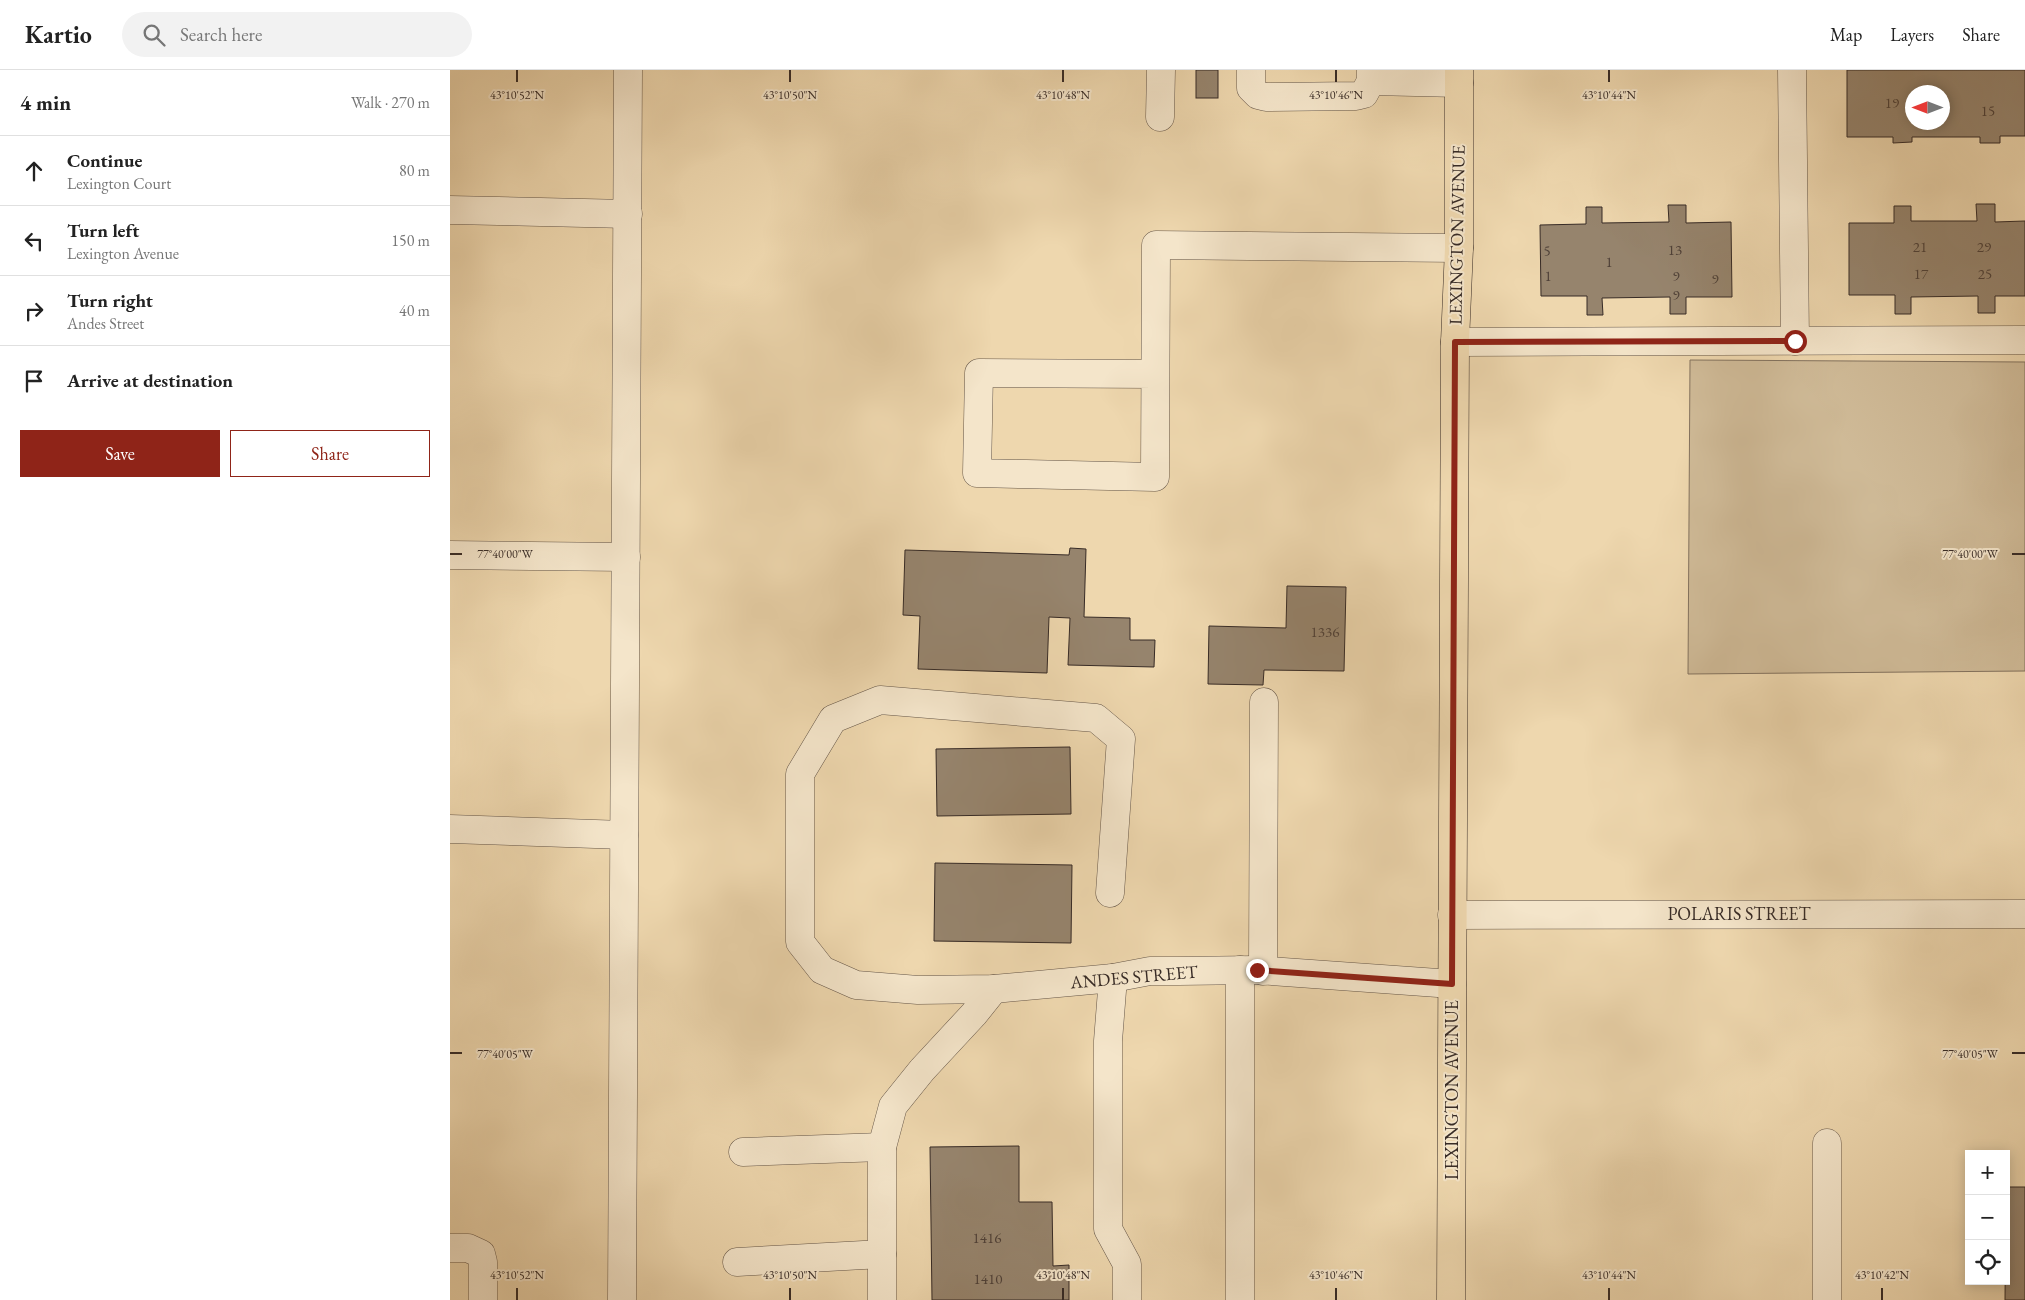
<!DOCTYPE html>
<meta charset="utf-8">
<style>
body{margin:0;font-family:"EB Garamond",serif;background:#f2f2f2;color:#222}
.controls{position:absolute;right:15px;bottom:15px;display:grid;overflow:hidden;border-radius:0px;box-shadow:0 2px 12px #0003}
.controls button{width:45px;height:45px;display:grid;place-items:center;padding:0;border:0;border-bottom:1px solid #e0e0e0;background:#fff;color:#222;font:25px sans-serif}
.compass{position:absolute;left:1455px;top:15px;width:45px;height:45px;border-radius:50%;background:#fff;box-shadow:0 2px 12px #0003;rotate:270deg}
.stop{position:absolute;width:15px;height:15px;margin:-11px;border:4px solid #8f2418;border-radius:50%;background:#fff}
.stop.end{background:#8f2418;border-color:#fff;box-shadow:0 1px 5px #0008}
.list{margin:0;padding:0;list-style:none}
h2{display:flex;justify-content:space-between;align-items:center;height:65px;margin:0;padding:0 20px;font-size:21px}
h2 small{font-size:16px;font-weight:400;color:#767676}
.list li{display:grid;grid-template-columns:32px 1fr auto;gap:15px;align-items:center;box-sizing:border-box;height:70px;padding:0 20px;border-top:1px solid #e0e0e0}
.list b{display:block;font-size:19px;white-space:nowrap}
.list p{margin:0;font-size:16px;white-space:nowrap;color:#767676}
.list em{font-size:16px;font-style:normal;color:#767676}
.actions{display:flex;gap:10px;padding:15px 20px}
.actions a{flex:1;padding:11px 0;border:1px solid #8f2418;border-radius:0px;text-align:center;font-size:18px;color:#8f2418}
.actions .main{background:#8f2418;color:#fff}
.icon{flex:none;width:28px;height:28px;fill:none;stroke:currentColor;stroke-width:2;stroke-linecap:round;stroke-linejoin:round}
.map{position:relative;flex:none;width:1575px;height:1230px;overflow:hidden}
header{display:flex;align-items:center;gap:30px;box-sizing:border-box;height:70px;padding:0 25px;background:#fff;border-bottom:1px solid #e0e0e0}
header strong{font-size:24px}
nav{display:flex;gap:28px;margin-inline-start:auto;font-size:18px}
.search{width:350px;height:45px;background:#f2f2f2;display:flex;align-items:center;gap:12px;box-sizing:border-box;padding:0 18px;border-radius:28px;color:#767676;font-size:19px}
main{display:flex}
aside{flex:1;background:#fff}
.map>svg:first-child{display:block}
.green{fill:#cfba97;stroke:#83725e}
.building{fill:#96846d;stroke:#372b26;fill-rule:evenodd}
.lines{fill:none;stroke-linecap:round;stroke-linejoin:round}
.minor-casing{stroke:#655648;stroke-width:29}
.major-casing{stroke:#372b26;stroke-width:29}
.minor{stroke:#f4e5ca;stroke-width:28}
.major{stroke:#eed7ae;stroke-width:28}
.route{stroke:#8f2418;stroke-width:6}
.ticks{fill:none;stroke:#372b26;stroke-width:2}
.labels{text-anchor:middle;stroke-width:4;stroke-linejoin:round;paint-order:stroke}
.number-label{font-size:15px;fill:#4f4138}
.street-label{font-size:18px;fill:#372b26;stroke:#f4e5ca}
.ticks-label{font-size:12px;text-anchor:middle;fill:#372b26;stroke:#f4e5ca;stroke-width:4;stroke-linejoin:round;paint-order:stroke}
</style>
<header>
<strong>Kartio</strong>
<div class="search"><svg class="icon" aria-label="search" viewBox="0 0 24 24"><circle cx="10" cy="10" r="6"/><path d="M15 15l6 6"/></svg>Search here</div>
<nav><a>Map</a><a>Layers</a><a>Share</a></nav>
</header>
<main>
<aside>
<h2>4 min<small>Walk · 270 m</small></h2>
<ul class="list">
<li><svg class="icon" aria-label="ahead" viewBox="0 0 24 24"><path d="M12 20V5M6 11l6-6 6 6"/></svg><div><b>Continue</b><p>Lexington Court</p></div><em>80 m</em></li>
<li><svg class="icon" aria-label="left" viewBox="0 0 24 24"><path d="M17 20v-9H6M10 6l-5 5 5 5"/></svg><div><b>Turn left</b><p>Lexington Avenue</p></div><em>150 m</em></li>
<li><svg class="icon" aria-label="right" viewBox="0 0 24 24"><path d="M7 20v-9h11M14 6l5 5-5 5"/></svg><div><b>Turn right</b><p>Andes Street</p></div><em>40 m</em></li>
<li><svg class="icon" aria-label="arrive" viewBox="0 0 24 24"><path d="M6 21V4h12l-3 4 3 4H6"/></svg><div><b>Arrive at destination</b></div></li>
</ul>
<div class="actions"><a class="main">Save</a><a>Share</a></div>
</aside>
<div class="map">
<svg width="1575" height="1230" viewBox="0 0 1575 1230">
<rect width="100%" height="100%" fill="#eed7ae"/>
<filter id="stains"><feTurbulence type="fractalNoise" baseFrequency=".004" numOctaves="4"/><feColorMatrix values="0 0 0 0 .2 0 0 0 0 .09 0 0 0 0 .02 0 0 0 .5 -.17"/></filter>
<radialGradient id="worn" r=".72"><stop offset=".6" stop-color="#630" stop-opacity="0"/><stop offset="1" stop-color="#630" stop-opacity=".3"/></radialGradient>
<!-- green -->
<path class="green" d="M1240,290L1575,292V601L1238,604Z"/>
<!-- building -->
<g class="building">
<rect x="746" y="0" width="22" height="28"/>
<path d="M1397,0H1575V66H1550V73H1530V67H1462V72L1443,73V67H1397ZM1462,22H1492V52H1462Z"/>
<path d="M1526,134H1545V152L1575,151V226H1545V243H1528V226L1461,227V244H1445V225H1399V153H1444V136H1461V151H1527Z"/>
<path d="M1218,135H1236V153L1281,152L1282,227H1236V244H1220V227L1152,228L1153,245H1137V226H1091L1090,155L1136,154V137H1152V153L1219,152Z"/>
<path d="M620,478L636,479L634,547L680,548V570H705L704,597L618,595L620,548L599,547L597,603L468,599L470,546L453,545L455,480L619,485Z"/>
<path d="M837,516L896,517L894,601L814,600L813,615L758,614L759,556L836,558Z"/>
<path d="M620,677L621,744L487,746L486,679Z"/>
<path d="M485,793L622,795L621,873L484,871Z"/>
<path d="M569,1076V1132H602L603,1196L619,1195V1230H482L480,1077Z"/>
<path d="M1556,1117H1575V1230H1555Z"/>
</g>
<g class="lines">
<defs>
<g id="minor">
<path d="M801,0V18L808,25L816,27L906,26L914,24L921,11V0"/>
<path d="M1342,0L1345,271"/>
<path d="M921,11L1009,13"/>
<path d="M710,47L711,0"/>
<path d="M0,140L178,144"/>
<path d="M1005,272L1575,270"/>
<path d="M705,304L529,303L527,403L705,407L706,175L1009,178"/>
<path d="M0,485L176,487"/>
<path d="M0,759L174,765"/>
<path d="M660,823L671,669L646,648L430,630L383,649L350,704V872L372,900L406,915L468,920L544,919L663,908L700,901H728L807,900L1002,914"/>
<path d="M1002,845L1575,844"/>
<path d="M790,900V1230"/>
<path d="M813,901L814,632"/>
<path d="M663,908L658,971V1159L677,1194V1230"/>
<path d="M293,1082L432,1077"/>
<path d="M0,1178H18L31,1184L33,1192V1230"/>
<path d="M287,1192L432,1184"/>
<path d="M172,1230L178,0"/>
<path d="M432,1230V1077L443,1036L472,1000L524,944L544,919"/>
<path d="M1377,1230V1073"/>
</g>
<path id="major" d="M1001,1230L1005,272L1009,178V0"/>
</defs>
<!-- minor casing -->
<use href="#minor" class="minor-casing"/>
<!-- major casing -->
<use href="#major" class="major-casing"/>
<!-- minor -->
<use href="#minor" class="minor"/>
<!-- major -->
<use href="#major" class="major"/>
</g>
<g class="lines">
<!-- route -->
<path class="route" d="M807,900L1002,914L1005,272L1345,271"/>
</g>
<!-- ticks -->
<path class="ticks" d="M67,0V12M340,0V12M613,0V12M886,0V12M1159,0V12M0,484H12M1562,484H1575M0,983H12M1562,983H1575M67,1218V1230M340,1218V1230M613,1218V1230M886,1218V1230M1159,1218V1230M1432,1218V1230"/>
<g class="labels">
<!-- number labels -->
<g class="number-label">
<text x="1442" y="38">19</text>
<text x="1538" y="46">15</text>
<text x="1470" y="182">21</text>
<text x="1534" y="182">29</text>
<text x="1225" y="185">13</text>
<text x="1097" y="186">5</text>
<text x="1159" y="197">1</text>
<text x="1471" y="209">17</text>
<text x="1535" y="209">25</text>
<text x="1098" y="211">1</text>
<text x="1226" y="211">9</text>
<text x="1265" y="214">9</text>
<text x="1226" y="230">9</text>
<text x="875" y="567">1336</text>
<text x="537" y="1173">1416</text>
<text x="538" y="1214">1410</text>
</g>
<!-- street labels -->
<g class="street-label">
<text transform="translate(1007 165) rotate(-89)" y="6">LEXINGTON AVENUE</text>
<text x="1289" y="850">POLARIS STREET</text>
<text transform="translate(684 907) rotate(-5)" y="6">ANDES STREET</text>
<text transform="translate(1002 1020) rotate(-90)" y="6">LEXINGTON AVENUE</text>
</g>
</g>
<g class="ticks-label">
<text x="67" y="29">43°10'52"N</text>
<text x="340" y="29">43°10'50"N</text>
<text x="613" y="29">43°10'48"N</text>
<text x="886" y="29">43°10'46"N</text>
<text x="1159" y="29">43°10'44"N</text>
<text x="1520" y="488">77°40'00"W</text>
<text x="55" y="488">77°40'00"W</text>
<text x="1520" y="988">77°40'05"W</text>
<text x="55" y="988">77°40'05"W</text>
<text x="67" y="1209">43°10'52"N</text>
<text x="340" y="1209">43°10'50"N</text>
<text x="613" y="1209">43°10'48"N</text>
<text x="886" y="1209">43°10'46"N</text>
<text x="1159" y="1209">43°10'44"N</text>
<text x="1432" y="1209">43°10'42"N</text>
</g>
<rect width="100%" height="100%" filter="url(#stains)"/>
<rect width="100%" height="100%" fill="url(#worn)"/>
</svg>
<div class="controls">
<button>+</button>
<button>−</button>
<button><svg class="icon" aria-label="locate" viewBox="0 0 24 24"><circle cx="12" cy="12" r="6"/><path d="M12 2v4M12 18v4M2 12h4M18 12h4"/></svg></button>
</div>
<svg class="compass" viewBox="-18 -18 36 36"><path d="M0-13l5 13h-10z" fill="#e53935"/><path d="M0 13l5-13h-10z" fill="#767676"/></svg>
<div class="stop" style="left:1345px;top:271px"></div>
<div class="stop end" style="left:807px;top:900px"></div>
</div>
</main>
